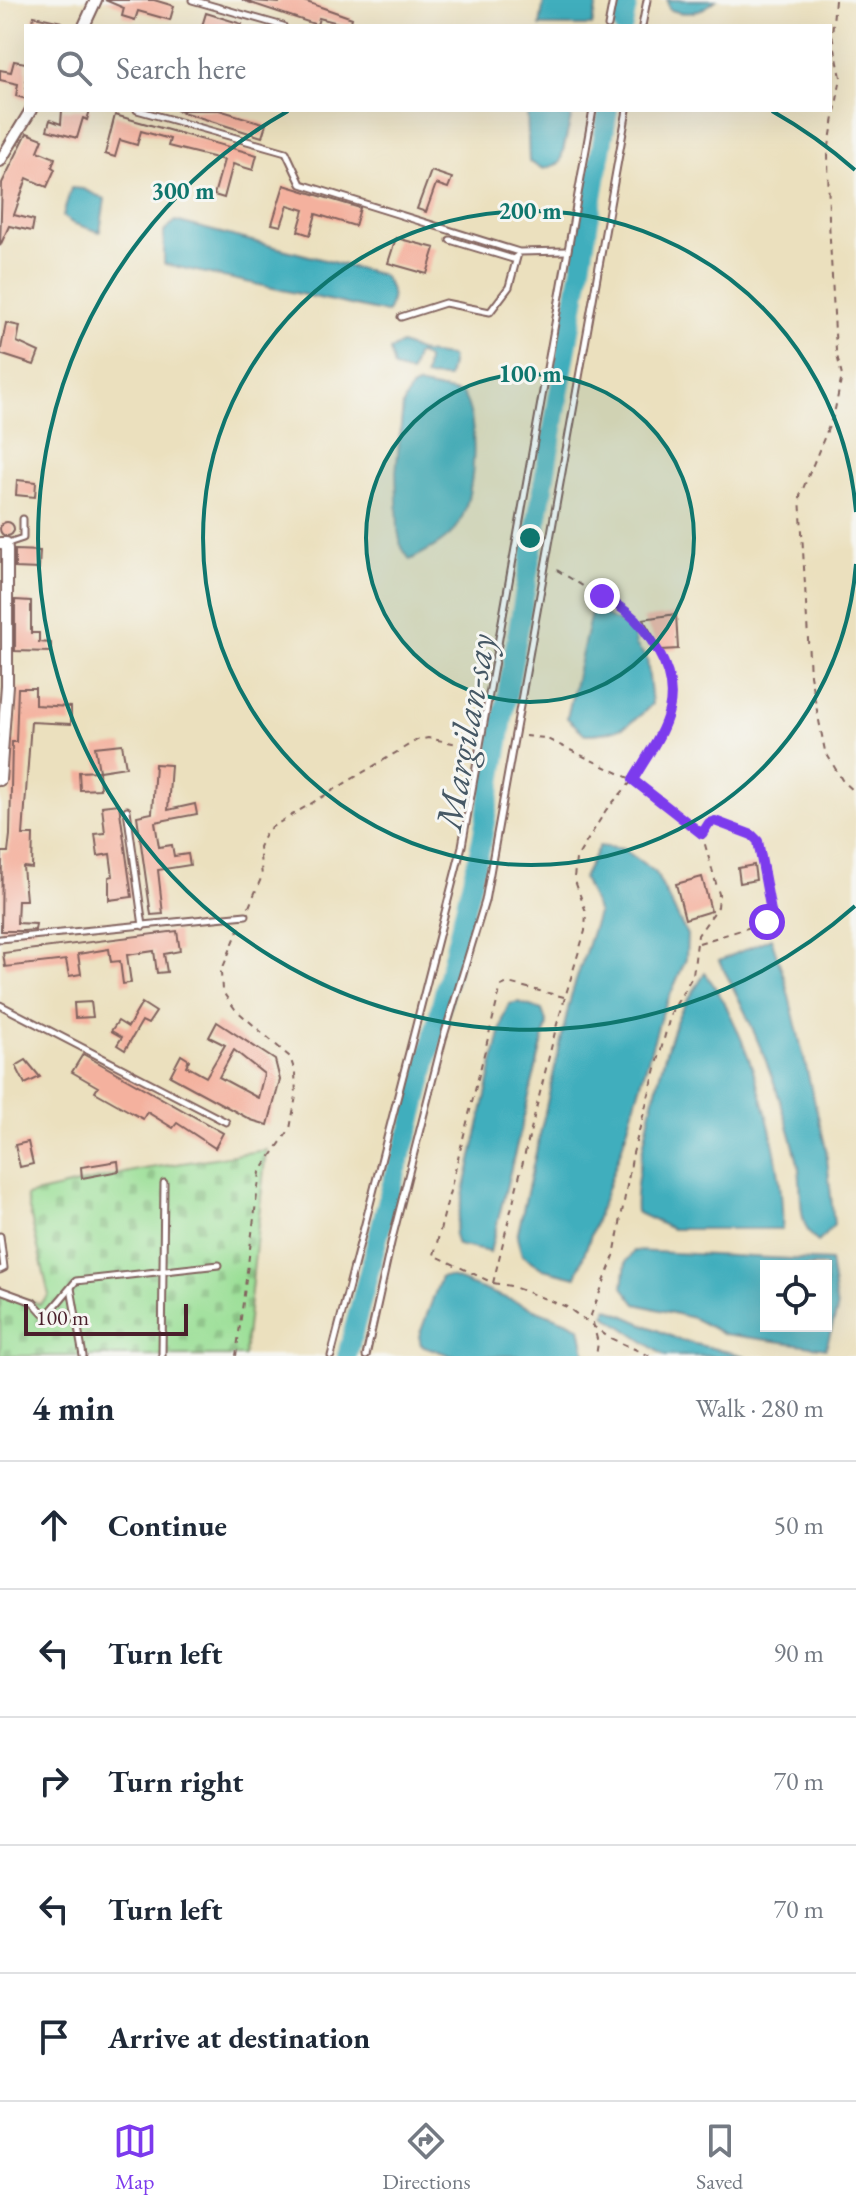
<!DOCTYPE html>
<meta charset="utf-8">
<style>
body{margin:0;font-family:"EB Garamond",serif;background:#f2f2f3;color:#1f2937}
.controls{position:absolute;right:24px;bottom:24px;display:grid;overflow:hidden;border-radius:0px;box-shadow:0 8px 32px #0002}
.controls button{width:72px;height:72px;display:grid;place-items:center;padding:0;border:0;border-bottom:2px solid #e0e1e3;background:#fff;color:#1f2937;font:40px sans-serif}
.scale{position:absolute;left:24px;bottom:20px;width:164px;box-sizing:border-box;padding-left:8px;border:4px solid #4a1f2b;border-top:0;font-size:22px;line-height:28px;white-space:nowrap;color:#4a1f2b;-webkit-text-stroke:6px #f6f6f2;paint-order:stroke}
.stop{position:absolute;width:24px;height:24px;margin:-18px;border:6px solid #7c3aed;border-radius:50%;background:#fff}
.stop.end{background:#7c3aed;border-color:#fff;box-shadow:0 2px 8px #0008}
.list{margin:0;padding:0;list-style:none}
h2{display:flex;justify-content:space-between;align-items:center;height:104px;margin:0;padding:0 32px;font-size:34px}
h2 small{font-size:26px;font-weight:400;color:#747a83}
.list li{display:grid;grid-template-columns:52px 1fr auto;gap:24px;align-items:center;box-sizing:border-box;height:128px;padding:0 32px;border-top:2px solid #e0e1e3}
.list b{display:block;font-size:30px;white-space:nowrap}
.list em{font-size:26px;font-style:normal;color:#747a83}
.icon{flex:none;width:44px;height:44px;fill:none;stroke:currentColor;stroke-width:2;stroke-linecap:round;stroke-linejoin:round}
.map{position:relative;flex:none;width:856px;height:1356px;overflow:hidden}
.search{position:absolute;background:#fff;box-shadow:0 8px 32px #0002;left:24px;right:24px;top:24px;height:88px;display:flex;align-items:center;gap:20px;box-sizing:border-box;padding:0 28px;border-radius:0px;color:#747a83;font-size:30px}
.sheet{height:744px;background:#fff}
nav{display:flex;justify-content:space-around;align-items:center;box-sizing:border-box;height:112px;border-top:2px solid #e0e1e3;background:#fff;font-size:22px;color:#747a83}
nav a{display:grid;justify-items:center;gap:4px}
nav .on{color:#7c3aed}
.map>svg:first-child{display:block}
.cemetery{fill:url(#cemetery-stones);stroke:#727f61;stroke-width:2}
.water{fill:#40aebd;stroke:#456674;stroke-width:2;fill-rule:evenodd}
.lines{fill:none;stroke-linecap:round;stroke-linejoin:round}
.river{stroke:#40aebd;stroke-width:20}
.building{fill:#f4b19e;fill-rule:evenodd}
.lane-casing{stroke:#82635e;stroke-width:9}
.street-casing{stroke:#82635e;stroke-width:14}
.path{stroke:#82635e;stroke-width:2;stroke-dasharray:6 6;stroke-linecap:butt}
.lane{stroke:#fff;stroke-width:5}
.street{stroke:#fff;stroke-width:10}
.route{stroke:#7c3aed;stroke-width:10}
.ring{fill:none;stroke:#0f766e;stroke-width:4}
.labels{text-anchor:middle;stroke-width:6;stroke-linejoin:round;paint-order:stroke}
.water-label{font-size:38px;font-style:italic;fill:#465865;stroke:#f6f6f2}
.centre{fill:#0f766e;stroke:#f6f6f2;stroke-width:4}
.ring-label{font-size:24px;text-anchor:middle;font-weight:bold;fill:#0f766e;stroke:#f6f6f2;stroke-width:6;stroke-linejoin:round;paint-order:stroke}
</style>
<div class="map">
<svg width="856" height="1356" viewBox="0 0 856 1356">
<defs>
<pattern id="cemetery-stones" width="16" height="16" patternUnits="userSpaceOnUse" patternTransform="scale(2)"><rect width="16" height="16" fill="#9bdf97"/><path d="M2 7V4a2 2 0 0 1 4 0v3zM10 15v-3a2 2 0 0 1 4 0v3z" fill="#87bf82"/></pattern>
</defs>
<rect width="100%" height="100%" fill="#f6f6f2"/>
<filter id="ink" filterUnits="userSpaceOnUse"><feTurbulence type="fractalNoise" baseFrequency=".0125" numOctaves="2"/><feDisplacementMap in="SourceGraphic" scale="16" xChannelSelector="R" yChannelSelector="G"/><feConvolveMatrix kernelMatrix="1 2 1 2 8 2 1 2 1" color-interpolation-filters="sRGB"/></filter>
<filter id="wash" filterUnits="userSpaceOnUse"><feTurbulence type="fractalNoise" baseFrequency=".006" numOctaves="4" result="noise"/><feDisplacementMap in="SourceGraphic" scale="32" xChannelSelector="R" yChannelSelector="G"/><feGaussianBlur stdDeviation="1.8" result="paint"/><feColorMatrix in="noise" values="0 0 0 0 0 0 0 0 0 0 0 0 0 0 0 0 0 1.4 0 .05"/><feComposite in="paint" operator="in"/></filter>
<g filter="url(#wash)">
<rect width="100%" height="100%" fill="#ebe0be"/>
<!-- cemetery -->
<path class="cemetery" d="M266,1150L244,1356H0V1292L40,1304L49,1295L26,1196L138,1170Z"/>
<!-- water -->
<g class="water">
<path d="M544,0H598L592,26H540Z"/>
<path d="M667,0H716C701,12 688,17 669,9Z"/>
<path d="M527,110H573L560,163L544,169L529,162Z"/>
<path d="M71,188L83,189L105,199L100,232L72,223L63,216Z"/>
<path d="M175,221L382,275C393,288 394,297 387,313L164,264V232Z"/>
<path d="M401,344L424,353L449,356L452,358L448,378L425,377L427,359L420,354L416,355L411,373L394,368L390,351Z"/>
<path d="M417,385L462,394C481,418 475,503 456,528C445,543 426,551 410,560L401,546L398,530L396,472L403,405L411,388Z"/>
<path d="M593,604L609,618L633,629L636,645L647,659L652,704C631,726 616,734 585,734L567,718Z"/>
<path d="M599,846L623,849L655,872L687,935L686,959L661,1016L622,1147L576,1277L543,1269L522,1255L517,1237L571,996L598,913L583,878Z"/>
<path d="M771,938L785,980L826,1149L834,1225L818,1242C794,1224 804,1191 798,1163C781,1093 754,1024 719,961Z"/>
<path d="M705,973C748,1027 786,1160 782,1229H672L636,1212C632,1179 664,1047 679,1015C686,1001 697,987 705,973Z"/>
<path d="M518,1002L542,1010L547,1024L490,1252L457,1245L454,1236L504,1015L509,1004Z"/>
<path d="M634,1251L830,1261L837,1310L826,1348L724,1334L693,1318L636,1304L623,1287L626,1262ZM766,1266H826V1326H766Z"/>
<path d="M441,1277H451L568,1322L580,1328L586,1356H452L421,1345L419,1336Z"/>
<path d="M607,1308L682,1341L746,1356H665L605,1315Z"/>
</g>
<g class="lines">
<!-- river -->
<g class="river">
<path d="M623,26L628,0"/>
<path d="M347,1356L392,1184L411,1126L482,840L608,110"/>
</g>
</g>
<g id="blocks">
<!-- building -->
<g class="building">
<path d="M105,0H154L174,6L170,20L138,11L135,20L122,16L124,8Z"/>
<path d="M242,0L279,3L280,0H301L352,18L350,26L319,18L317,25Z"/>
<path d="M206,13L242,24L241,26H202Z"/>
<path d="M34,16L62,22L61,26H32Z"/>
<path d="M14,61L26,63V99L16,96L18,84L0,80V70L11,72Z"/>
<path d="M62,110H90L87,120L83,118L77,138L47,130L50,120L61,124Z"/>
<path d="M176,110H219L266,124L262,137Z"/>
<path d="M115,115L257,155L253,170L233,164L224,198L214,195L224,160L168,146L170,139L141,131L137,145L120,140L115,157L105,154Z"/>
<path d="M27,133L43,139L38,151L55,158L52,167L55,169L47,187L27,178L14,215L34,220L32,231L9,226L0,246L2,183Z"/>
<path d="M431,171L452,178L448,188L436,184L426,212L417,209Z"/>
<path d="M284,185L360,208L355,226L316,214L310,235L298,231L304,210L288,205L281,226L272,224Z"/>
<path d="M396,238L435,248L427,274L388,263Z"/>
<path d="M6,323L20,326L17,342L39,352L34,365L0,354Z"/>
<path d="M17,480L36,482L35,497L16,495Z"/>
<circle cx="7" cy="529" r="7"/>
<path d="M15,550L40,551L39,569L15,568Z"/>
<path d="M15,600L31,601V633H39V642L51,643V652L15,651Z"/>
<path d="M676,614L678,649L661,650L643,619Z"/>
<path d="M18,688H35V705L71,707V724L31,722L23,835H33L32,868L23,867L26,900H18L17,923L36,924L35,930L23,931H1L2,852H8L10,835L12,742H16Z"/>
<path d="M122,744L126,767L99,771L95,747Z"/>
<path d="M155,764L171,765L168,810L195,804L197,814L155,822L159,847L172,845L174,856L188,854L190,865L158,870L163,914L151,915L137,816L152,813Z"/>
<path d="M99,771L100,789L80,790L79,772Z"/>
<path d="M119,804L132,897L109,900V877L113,876L110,854L98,856L95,834L105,833L102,806Z"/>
<path d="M754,865L756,880L740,883L738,868Z"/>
<path d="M702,877L711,911L685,919L676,884Z"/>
<path d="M177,931L180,951L164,954L167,972L157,973L154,951L127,955L131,983L123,984L120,961L111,962L109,949L78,954L81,974L69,976L66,960L5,967L3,953Z"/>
<path d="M91,1002L93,1017L75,1018L74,1003Z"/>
<path d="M142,1003L156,1012L148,1024L142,1021L125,1050L117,1045L122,1037L111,1031L118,1021L128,1027Z"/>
<path d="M217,1022L275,1060L280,1080L268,1125L251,1120L170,1076L181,1055L189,1060L186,1066L206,1077L225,1045L209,1037ZM234,1050L264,1074L258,1098L219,1077Z"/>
<path d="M83,1054L223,1133L215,1148L177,1123L173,1128L147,1112L143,1119L95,1092L98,1087L72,1072Z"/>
<path d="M26,1060L40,1077L25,1084L16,1066Z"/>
<path d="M28,1142L33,1164L20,1167L15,1145Z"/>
<path d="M118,1161L119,1171L82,1178L81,1167Z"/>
</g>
</g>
</g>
<g filter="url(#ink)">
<use href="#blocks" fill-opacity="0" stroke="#82635e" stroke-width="2"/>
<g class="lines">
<defs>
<g id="lane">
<path d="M192,0L283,26"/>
<path d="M608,26L613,0"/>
<path d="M642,26L647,0"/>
<path d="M137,110L286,152L301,184L519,252L567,251"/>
<path d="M450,240L513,259L517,256"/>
<path d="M401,317L445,303L490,312L509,287L517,257"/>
<path d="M8,543L23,538V519"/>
<path d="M127,810L143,926"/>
<path d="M0,939L246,915"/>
<path d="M0,1005L226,1122"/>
<path d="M0,1236L4,1268L0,1270"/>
<path d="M71,1288L83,1356"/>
<path d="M0,1290L33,1302L43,1313H49L76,1281L219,1265"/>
<path d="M162,1356L164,1183"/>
<path d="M331,1356L462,846L593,110"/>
<path d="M366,1356L391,1243L443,1039L485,901L627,110"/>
</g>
<g id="street">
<path d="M84,26L96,0"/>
<path d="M0,161L31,110"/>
<path d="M0,543H6L7,549V685L0,780"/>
</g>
</defs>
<!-- lane casing -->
<use href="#lane" class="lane-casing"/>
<!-- street casing -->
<use href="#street" class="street-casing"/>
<!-- path -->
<g class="path">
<path d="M835,0L832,35L841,77L828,152L829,221L836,351L842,376L834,414L800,496L810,675L825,751L842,780L856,793"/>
<path d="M525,736L545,738L633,780L679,813L702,834L719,894L718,907L698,935L693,975L671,1013L633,1153L614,1256L591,1315L598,1343L596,1356"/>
<path d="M249,907L262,876L259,847L267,830L417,740L428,738L472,747"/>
<path d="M699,943L767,922L772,917L758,841L752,835L715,821L709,823L702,833"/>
<path d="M564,997L508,983L501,986L434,1255L493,1283L511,1286L567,1307L608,1337L650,1356"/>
<path d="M493,1283L557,1024L585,931L586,912L574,878L576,859L606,810L633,780L664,727L673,698L668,669L640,621L552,567"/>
<path d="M236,1356L260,1172L290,1129L296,1096L295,1072L290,1057L235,1009L222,991L221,972L241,924"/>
</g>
<!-- lane -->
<use href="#lane" class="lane"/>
<!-- street -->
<use href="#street" class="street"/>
</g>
</g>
<g class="lines" filter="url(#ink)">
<!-- route -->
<path class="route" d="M602,596C632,613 640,621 658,651C688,703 660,734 633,780L702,834L709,823L715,821L752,835L758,841L772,917L767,922"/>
</g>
<!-- distance rings -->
<circle cx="530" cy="538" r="164" fill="#0f766e" fill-opacity=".12"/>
<g class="ring">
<circle cx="530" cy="538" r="164"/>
<path d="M856 564A327 327 0 1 1 856 512"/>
<path d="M855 906A491 491 0 1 1 288 111M772 111A491 491 0 0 1 855 170"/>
</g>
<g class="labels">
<!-- water labels -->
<g class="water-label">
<text transform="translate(465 732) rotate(-80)" y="13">Margilan-say</text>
</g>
</g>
<circle cx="530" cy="538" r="12" class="centre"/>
<g class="ring-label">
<text x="183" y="199">300 m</text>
<text x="530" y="219">200 m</text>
<text x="530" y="382">100 m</text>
</g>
</svg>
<div class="controls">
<button><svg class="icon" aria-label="locate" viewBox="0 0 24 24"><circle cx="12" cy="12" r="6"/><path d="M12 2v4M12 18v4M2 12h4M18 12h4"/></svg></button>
</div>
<div class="scale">100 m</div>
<div class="stop" style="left:767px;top:922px"></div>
<div class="stop end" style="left:602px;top:596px"></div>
<div class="search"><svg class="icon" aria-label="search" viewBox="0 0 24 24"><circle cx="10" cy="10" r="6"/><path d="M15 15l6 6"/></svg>Search here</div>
</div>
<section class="sheet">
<h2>4 min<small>Walk · 280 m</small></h2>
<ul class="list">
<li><svg class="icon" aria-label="ahead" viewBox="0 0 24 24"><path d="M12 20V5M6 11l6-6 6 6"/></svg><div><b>Continue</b></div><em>50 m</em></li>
<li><svg class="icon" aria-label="left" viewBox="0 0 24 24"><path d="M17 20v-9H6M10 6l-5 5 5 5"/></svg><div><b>Turn left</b></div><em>90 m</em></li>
<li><svg class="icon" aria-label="right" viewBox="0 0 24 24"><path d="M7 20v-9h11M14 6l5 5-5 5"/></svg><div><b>Turn right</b></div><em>70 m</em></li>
<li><svg class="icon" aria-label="left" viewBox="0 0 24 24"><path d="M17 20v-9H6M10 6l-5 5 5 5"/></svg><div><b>Turn left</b></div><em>70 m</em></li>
<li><svg class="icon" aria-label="arrive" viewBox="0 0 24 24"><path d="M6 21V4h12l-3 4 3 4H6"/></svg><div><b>Arrive at destination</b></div></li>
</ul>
</section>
<nav>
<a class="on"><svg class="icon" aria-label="map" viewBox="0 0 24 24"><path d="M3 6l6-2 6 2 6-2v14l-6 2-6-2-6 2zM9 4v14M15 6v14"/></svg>Map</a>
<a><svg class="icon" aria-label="directions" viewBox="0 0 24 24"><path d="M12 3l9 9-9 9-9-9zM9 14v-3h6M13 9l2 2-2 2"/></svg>Directions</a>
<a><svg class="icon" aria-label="saved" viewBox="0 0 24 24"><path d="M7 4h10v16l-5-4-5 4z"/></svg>Saved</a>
</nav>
